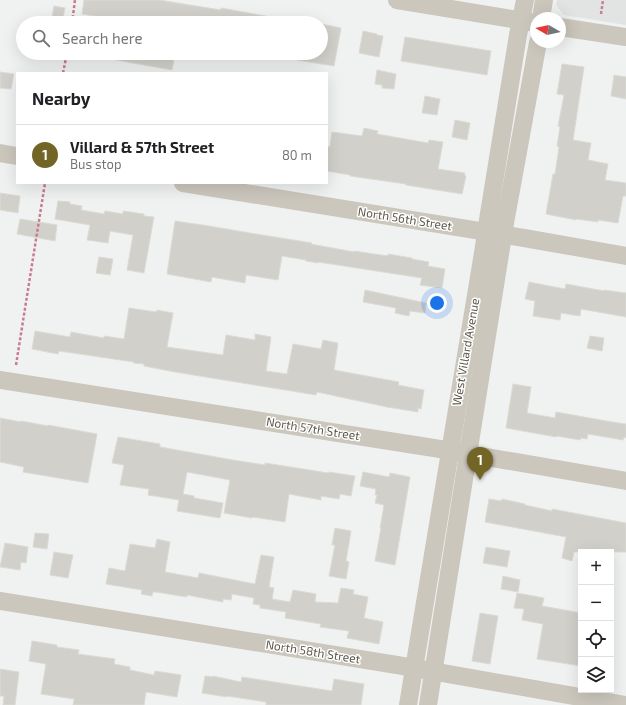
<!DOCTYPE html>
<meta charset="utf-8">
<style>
body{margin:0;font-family:"Exo 2",sans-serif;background:#f6f6f6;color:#202124}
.controls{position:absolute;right:12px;bottom:12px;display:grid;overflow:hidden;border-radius:0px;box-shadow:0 4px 16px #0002}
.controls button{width:36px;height:36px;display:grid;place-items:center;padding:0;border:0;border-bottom:1px solid #e0e0e0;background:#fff;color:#202124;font:20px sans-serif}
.compass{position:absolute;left:530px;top:12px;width:36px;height:36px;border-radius:50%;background:#fff;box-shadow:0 4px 16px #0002;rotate:279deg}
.you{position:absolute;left:437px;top:303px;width:14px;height:14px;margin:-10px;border:3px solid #fff;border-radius:50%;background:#1a73e8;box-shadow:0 0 0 6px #1a73e833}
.badge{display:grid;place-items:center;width:26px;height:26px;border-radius:50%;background:#726525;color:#fff;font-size:13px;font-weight:700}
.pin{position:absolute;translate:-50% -33px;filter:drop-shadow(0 1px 2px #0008)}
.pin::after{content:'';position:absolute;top:21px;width:14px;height:12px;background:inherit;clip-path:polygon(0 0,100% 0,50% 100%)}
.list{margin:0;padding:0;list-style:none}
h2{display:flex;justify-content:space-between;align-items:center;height:52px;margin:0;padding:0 16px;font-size:17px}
h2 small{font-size:13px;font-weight:400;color:#757577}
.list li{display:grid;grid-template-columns:26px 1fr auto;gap:12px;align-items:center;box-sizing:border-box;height:60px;padding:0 16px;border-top:1px solid #e0e0e0}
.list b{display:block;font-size:15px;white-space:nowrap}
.list p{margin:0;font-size:13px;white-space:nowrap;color:#757577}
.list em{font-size:13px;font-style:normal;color:#757577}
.icon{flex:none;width:22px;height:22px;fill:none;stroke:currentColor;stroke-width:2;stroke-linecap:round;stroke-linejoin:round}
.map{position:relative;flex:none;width:626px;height:705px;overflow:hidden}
.search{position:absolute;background:#fff;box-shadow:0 4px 16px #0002;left:16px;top:16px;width:312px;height:44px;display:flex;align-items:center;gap:10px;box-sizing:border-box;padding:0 14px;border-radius:22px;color:#757577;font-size:15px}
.panel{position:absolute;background:#fff;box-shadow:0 4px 16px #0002;left:16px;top:72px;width:312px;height:112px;border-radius:0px}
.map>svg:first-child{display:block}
.education{fill:#e1e4e3}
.building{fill:#d2d0ca;stroke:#dbdbd5}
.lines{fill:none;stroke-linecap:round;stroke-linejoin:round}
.path{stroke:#c87c8e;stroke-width:2.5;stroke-dasharray:3 2;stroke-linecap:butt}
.minor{stroke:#ccc7bd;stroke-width:18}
.labels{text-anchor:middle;stroke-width:3;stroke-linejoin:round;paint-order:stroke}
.street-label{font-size:12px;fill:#5c5749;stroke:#fff}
</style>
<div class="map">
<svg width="626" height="705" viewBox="0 0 626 705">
<rect width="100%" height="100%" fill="#f0f2f2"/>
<!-- education -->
<path class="education" d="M557,0H626V25L564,15L556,5Z"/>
<!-- building -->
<g class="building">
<path d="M84,0H159L221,10V8L271,17V23H114V19L82,14Z"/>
<path d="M54,6L65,8L62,23H51Z"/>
<path d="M321,24L341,28L334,66L297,60V53H321Z"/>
<path d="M363,31L377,34V35L383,36L379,57L359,53Z"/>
<path d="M405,37L491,51L487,75L401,61Z"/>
<path d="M112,53H175L172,70L111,59Z"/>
<path d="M562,64L584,67L573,140L591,143L588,160L608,164L605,180L626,183V196H623L618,223L598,220V222L576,219V220L546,214L553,174H555L559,147L557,146L560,127L558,126L564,95L557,94Z"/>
<path d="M377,70L396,74L394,89L382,88V85L375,84Z"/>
<path d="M0,72L14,74L11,89L0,88Z"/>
<path d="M614,75L626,77V99L611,96Z"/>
<path d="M425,96L440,99L437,115L422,113Z"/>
<path d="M455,120L470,123L467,140L452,137Z"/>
<path d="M364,128L378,131L377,134L428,143L429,140L443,142L438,169L465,173L464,175L466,176L462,194L406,185V184L350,176V175L327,171V146L330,147L332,132L362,136Z"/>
<path d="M0,193L20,196L18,213L0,210Z"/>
<path d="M58,201L70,202V204L82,206L81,210L104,214L105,211L123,214V211L144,214V216L154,217L144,273L127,270L133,235L110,231L108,243L87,240L90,225L55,219Z"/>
<path d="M20,219L57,225L55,241L17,234Z"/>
<path d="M175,221L209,226L256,234L312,243L311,244L354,252V251L388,256V254L412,258V259L429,262L428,266L445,269L442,288L420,285L422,278L318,262V263L306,261V260L282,256L278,280L246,275L245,283L212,277L211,282L167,274Z"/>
<path d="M99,257L113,259L110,275L96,273Z"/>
<path d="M529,282L565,289L566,284L604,291V290L626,293V317L581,309L580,316L561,313L560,320L533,316L535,301L525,299Z"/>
<path d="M365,290L426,303L425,313L410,311L409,316L395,313L396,308L363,302Z"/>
<path d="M129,308L156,312L157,310L173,313L167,347L223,355L226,335L255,340V334L271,337L266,371L287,374L293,344L321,349L323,340L338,343L334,370L399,382L398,385L424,390L421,409L418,408V412L387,407L317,392L316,395L175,372L144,366V364L133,363L134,362L59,351L58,354L32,349L35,331L70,337L71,332L104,338V336L124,339Z"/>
<path d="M590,336L604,338L602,351L587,348Z"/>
<path d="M513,384L531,387L527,413L555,418L556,412L612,422L626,424V438L624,437L623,440L588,434L587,439L581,438L580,440L557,436L556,437L506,428Z"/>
<path d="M0,418L21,422V421L48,426V425L97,434L88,483L23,472L24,467L0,462Z"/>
<path d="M118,437L160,444V447L233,460L265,465V463L297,468L328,473L329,472L355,476L351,496L340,494L339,499L321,496V500L289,494L285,522L253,517L252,518L224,513L230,480L187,472L183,494L194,496V498L223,503L220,518L177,511L179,500L148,495L149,489L120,485L124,465L112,463Z"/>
<path d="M363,472L389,477L390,473L410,477L395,565L375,561L381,528H380L384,505L375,503L377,495H375L376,489L360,486Z"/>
<path d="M489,499L501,501L502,499L525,504V505L552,511V509L626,523V552H574L572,561L562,558L566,537L485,522Z"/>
<path d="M335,528L351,531L346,561L349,562L346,579L329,576L335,545H332Z"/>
<path d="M35,533L49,534L47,549L33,547Z"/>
<path d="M157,539L170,542L165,572L198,578L199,573L255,584L261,555L274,557L269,587L274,588L272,599L290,602L293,590L316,594L315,602L338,603L341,588L354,590L353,594L368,597L364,618L383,622L379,644L347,638L349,631L320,627L321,624L285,618L286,612L260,608V605L253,604L254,598L232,594L231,600L223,599V602L187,595V597L156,592H153L152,596L141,594L142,590L106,584L109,568L125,571L130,544L155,548Z"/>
<path d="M5,543L28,547L26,563L21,562L20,570L0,567Z"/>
<path d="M486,547L510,551L507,567L483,563Z"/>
<path d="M54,552L73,555L68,578L50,575Z"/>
<path d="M503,576L520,580L518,592L501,589Z"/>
<path d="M517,593L544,598L542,606L581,613V666L537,659L543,624L522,620L524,609L514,608Z"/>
<path d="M480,613L498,616L490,664L472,661Z"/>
<path d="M32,641L57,645V647L79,650L78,654L115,659L114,664L130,667V670L154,675L155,671L181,675L177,697L146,692L144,705H73L74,699L41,694L46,664L29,661Z"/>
<path d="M0,669L19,672L15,705H3L4,696H0Z"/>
<path d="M205,676L213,677V676L241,682L242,677L332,691L334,679L364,684L361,705H266V702L227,696V697L202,693Z"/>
</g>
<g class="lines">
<!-- path -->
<g class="path">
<path d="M601,14L603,0"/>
<path d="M72,23L75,0"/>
<path d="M63,73L67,53"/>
<path d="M16,365L45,183"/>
</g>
<!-- minor -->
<g class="minor">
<path d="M397,0L536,23"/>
<path d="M541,18L544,0"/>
<path d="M560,27L626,37"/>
<path d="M0,153L17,156"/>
<path d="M183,183L524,238L626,256"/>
<path d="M0,380L434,448L626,481"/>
<path d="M0,601L397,665L625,705"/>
<path d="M408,705L483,253L486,232L518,35L525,0"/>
<path d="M428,705L505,223L538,42"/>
</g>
</g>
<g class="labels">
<!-- street labels -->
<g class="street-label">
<text transform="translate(405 219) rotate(9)" y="4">North 56th Street</text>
<text transform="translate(466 352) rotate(-80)" y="4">West Villard Avenue</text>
<text transform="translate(313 429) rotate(9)" y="4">North 57th Street</text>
<text transform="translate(313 652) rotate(9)" y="4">North 58th Street</text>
</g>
</g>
</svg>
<div class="controls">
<button>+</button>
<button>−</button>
<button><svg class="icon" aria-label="locate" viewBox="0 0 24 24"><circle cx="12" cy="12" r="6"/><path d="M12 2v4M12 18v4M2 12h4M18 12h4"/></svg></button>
<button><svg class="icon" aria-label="layers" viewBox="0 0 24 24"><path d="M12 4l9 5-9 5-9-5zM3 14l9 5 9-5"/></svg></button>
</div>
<svg class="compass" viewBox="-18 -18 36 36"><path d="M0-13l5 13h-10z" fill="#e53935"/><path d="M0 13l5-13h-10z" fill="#757577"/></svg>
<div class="you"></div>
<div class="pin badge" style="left:480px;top:480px">1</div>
<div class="search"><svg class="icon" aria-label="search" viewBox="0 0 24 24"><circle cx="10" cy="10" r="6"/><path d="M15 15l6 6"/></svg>Search here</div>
<section class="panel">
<h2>Nearby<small></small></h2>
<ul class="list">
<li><span class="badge">1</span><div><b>Villard &amp; 57th Street</b><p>Bus stop</p></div><em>80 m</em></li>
</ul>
</section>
</div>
